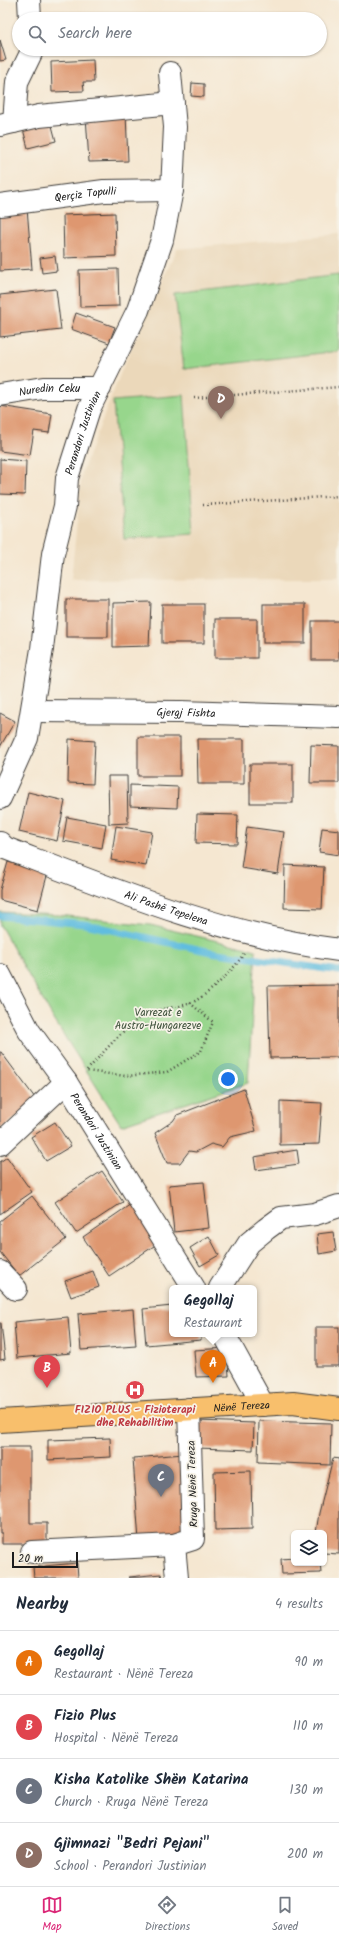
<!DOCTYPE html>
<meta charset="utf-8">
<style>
body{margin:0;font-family:Kalam,sans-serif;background:#f2f2f3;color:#1f2937}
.controls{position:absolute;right:12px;bottom:12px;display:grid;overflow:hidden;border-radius:6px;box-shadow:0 1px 3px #0004}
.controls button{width:36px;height:36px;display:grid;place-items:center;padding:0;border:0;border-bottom:1px solid #e0e1e3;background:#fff;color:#1f2937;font:20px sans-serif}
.scale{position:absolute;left:12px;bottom:10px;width:66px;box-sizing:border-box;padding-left:4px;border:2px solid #1c1c1c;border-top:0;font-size:11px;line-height:14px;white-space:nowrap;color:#1c1c1c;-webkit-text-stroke:3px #f7f3e8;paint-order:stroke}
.you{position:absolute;left:228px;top:1079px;width:14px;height:14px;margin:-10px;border:3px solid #fff;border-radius:50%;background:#1a73e8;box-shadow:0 0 0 6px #1a73e833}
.badge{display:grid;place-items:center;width:26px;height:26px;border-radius:50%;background:#db2777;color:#fff;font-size:13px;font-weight:700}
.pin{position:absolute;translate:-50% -33px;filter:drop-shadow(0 1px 2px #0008)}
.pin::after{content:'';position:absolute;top:21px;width:14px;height:12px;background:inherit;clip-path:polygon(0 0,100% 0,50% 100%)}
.popup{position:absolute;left:169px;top:1285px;width:88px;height:52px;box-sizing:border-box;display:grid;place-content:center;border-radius:6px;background:#fff;filter:drop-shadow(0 1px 3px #0005);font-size:13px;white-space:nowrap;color:#747a83}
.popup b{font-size:15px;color:#1f2937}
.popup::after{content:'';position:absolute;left:50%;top:100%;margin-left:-8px;border:8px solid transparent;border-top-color:#fff}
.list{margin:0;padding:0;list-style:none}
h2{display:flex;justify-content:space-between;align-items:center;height:52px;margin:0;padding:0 16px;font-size:17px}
h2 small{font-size:13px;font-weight:400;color:#747a83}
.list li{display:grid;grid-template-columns:26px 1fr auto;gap:12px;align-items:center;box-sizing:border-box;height:64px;padding:0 16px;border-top:1px solid #e0e1e3}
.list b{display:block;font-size:15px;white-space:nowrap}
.list p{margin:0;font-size:13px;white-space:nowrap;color:#747a83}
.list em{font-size:13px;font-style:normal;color:#747a83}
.icon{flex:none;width:22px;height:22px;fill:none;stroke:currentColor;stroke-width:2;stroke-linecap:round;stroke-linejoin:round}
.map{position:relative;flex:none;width:339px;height:1578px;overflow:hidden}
.search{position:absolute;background:#fff;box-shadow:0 1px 3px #0004;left:12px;right:12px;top:12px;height:44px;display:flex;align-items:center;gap:10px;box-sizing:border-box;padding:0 14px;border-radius:22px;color:#747a83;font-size:15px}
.sheet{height:308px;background:#fff}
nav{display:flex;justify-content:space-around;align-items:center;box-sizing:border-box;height:56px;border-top:1px solid #e0e1e3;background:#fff;font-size:11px;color:#747a83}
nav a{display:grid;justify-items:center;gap:2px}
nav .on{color:#db2777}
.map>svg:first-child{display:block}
.built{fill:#ebd8ba}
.green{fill:#97d68c;stroke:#5a7954}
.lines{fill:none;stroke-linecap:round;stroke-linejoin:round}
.stream{stroke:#61bddf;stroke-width:7}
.building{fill:#de9770}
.minor-casing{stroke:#3d3a37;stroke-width:24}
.primary-casing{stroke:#3d3a37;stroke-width:24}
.path{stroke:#3d3a37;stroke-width:2.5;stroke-dasharray:1 3;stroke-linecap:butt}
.minor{stroke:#fff;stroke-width:22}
.primary{stroke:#f8bf6c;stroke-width:22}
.labels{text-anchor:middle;stroke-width:3.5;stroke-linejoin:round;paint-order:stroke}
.street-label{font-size:11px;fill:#1c1c1c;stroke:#f7f3e8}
.park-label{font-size:11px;fill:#41543e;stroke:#f7f3e8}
.health-label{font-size:11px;font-weight:bold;fill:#be3a42;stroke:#f7f3e8}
</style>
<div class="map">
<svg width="339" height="1578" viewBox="0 0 339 1578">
<rect width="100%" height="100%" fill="#f7f3e8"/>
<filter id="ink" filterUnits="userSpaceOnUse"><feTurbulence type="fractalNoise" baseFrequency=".025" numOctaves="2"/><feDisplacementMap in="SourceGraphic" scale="8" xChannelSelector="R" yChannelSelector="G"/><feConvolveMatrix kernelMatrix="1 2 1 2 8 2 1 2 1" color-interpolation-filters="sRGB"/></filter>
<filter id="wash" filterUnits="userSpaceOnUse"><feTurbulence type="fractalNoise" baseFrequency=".012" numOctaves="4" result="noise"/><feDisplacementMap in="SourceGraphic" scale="16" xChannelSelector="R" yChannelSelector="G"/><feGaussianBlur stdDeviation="0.9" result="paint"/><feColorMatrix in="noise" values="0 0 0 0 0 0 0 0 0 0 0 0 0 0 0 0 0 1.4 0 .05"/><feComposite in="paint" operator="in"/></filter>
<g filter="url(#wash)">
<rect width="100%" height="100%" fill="#f5e7d1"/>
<!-- built -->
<path class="built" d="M339,234V579L71,580L82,472L123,367L177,249Z"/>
<!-- green -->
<g class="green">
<path d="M339,275V351L184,369L175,295Z"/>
<path d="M184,395L194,534L124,539L113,401Z"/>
<path d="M0,912L59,915L150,925L256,950L248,1083L121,1125L53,1018L0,925Z"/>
</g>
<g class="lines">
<!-- stream -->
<path class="stream" d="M0,916L85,924L211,952L339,971"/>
</g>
<g id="blocks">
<!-- building -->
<g class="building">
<path d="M0,40L6,60L0,61Z"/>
<path d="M93,60L94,82H83L84,91L52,92L51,62Z"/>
<path d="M192,83L204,84V97L191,96Z"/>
<path d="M126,114L128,161L89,162L86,116Z"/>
<path d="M51,122L56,141L28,148L23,129Z"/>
<path d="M27,208L32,269L0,271V210Z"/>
<path d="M115,213L116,256L64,258L63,215Z"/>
<path d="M55,256L57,271L42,273L40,258Z"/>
<path d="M118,269L119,306L80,307L79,270Z"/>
<path d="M56,289L61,330L0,337V295Z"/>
<path d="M76,313L115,327L109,343L71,329Z"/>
<path d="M0,406L52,414L49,433L34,431L30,455L0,451Z"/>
<path d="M0,459L26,461L25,495L0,494Z"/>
<rect x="66" y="599" width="42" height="38"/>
<path d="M151,602L149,646L113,647V603Z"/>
<rect x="162" y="604" width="42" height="39"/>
<rect x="263" y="604" width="42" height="39"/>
<rect x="215" y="619" width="42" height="39"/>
<rect x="312" y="621" width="27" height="39"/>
<path d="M0,713L15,721L0,747Z"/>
<rect x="138" y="737" width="42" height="39"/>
<path d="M69,739L95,741L93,784L68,783Z"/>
<path d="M197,739H244V784H198Z"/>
<path d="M311,745L339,746V783H310Z"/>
<rect x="250" y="764" width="43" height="39"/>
<path d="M108,776H127L128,823L109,824Z"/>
<path d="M130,785L178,787L177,808L130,806Z"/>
<path d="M28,792L65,801L57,841L19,832Z"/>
<path d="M197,814L238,815L237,844L196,843Z"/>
<path d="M67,817L106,824L102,848L63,841Z"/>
<path d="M116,826L152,832L146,866L111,860Z"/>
<path d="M247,827L284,832L278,874L241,868Z"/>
<path d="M322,828L339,830V855L319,852Z"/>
<path d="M8,862L48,872L38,910L0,900V890Z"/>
<path d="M285,865L324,867L322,909L284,908Z"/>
<path d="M339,985V1057L270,1058L268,986Z"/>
<path d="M0,1052H1L38,1102L0,1129Z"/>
<path d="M244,1089L256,1131L230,1137L222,1147L211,1144L196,1152L189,1151L180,1163H167L155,1133L173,1121L177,1115Z"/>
<path d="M280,1101L322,1103L319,1144L280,1145Z"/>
<path d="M55,1122L71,1146L46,1161L31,1137Z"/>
<path d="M297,1150L299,1164L256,1170L254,1157Z"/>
<path d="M7,1157L32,1192L0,1214V1162Z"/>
<path d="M102,1171L123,1202L76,1233L55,1202Z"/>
<path d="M204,1182L209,1228L174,1232L169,1185Z"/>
<path d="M32,1196L66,1239L19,1276L0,1252V1221Z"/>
<path d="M134,1202L160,1242L109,1276L83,1237Z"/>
<path d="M333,1232L336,1251L319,1254L317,1234Z"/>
<path d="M209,1236L219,1255L200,1266L190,1248Z"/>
<path d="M93,1271L99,1287L71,1297L65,1281Z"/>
<path d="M172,1306V1334H201V1340L146,1345L143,1309Z"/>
<path d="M133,1309L136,1346L81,1350L78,1314Z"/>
<path d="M68,1317L71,1353L17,1358L14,1322Z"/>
<path d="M0,1323H1L5,1359L0,1360Z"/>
<rect x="316" y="1327" width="23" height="39"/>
<path d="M227,1348L229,1376L196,1377L194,1350Z"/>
<path d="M198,1421L254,1423L253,1450L197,1448Z"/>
<path d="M259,1421L331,1423L330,1465L258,1462Z"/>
<path d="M110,1438L111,1457L48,1460V1440Z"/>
<path d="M0,1447H30V1523H47V1544H2V1533H0Z"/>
<path d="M184,1454L190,1537L139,1541L133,1458Z"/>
<path d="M333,1458L339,1459V1554L324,1553V1533H316L319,1513Z"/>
<path d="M251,1471L252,1529L215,1530L214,1472Z"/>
<path d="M294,1558V1563H320L321,1573L282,1574L281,1559Z"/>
<path d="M77,1563L78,1578H34L33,1567Z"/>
<path d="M161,1574L162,1578H129V1577Z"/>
</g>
</g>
</g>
<g filter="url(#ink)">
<use href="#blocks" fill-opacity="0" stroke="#3d3a37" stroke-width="1"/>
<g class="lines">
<defs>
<g id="minor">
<path d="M29,0L30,19"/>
<path d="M14,122L17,82L33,49"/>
<path d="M0,125L39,116L173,103"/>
<path id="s1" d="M0,205L104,191L172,190"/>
<path id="s2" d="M0,395L43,388H100"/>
<path id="s3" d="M33,711L180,712L339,717"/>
<path id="s4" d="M0,798L27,738L42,649L53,554L65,506L67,478L89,409L138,310L162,240L172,190L175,127L170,73"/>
<path id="s5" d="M0,843L5,848C114,890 222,935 339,950"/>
<path id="s6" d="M0,975L29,1031L66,1082L194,1288"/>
<path d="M0,1144L66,1082"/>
<path d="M0,1272L16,1289"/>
<path d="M220,1288L249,1243L266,1229L281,1218L315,1214L339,1206"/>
<path d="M224,1334L263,1405"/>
<path d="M32,1552L174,1545"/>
<path d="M177,1578L174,1545L193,1539L189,1409"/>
</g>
<g id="primary">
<path id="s7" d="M0,1421L293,1403L339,1409"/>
</g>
</defs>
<!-- minor casing -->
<use href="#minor" class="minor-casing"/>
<!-- primary casing -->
<use href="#primary" class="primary-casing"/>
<!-- path -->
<g class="path">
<path d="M194,398L339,387"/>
<path d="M203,505L339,496"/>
<path d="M190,1003L213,1022L201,1051L167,1072L126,1076L86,1071C103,1054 125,1025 146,1014C158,1008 175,1008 188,1004C205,999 236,968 244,953"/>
</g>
<!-- minor -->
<use href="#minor" class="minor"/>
<!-- primary -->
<use href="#primary" class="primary"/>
</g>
</g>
<!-- icons -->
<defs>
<symbol id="hospital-disc" viewBox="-11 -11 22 22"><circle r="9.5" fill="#e0444e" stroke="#f7f3e8"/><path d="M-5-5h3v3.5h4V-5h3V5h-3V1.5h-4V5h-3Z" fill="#fff"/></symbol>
</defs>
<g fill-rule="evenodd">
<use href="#hospital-disc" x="124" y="1379" width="22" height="22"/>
</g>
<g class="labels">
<!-- street labels -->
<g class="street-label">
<text dy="4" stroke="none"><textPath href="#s1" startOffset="86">Qerçiz Topulli</textPath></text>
<text dy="4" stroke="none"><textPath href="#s2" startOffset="50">Nuredin Ceku</textPath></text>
<text dy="4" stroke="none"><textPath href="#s4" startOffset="377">Perandori Justinian</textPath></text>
<text dy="4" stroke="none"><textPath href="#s3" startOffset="153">Gjergj Fishta</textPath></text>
<text dy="4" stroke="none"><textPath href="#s5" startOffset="179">Ali Pashë Tepelena</textPath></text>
<text dy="4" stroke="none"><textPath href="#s6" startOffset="184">Perandori Justinian</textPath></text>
<text dy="4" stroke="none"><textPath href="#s7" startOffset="242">Nënë Tereza</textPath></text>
<text transform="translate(192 1484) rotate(-92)" y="4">Rruga Nënë Tereza</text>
</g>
<!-- park labels -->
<g class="park-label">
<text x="158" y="1016">Varrezat e<tspan x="158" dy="13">Austro-Hungarezve</tspan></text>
</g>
<!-- health labels -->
<g class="health-label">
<text x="135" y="1413">FIZIO PLUS - Fizioterapi<tspan x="135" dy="13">dhe Rehabilitim</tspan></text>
</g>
</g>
</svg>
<div class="controls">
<button><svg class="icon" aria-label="layers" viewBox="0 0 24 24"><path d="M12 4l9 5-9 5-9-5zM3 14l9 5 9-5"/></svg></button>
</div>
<div class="scale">20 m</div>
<div class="you"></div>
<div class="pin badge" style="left:213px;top:1383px;background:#e8710a">A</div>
<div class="popup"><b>Gegollaj</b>Restaurant</div>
<div class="pin badge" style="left:47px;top:1388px;background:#e0444e">B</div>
<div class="pin badge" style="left:161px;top:1497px;background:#6b7280">C</div>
<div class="pin badge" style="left:221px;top:419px;background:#8d6e63">D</div>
<div class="search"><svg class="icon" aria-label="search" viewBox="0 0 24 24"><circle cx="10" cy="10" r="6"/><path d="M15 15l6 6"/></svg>Search here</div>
</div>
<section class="sheet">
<h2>Nearby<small>4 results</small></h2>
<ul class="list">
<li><span class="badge" style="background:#e8710a">A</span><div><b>Gegollaj</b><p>Restaurant · Nënë Tereza</p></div><em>90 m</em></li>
<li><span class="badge" style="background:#e0444e">B</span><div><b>Fizio Plus</b><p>Hospital · Nënë Tereza</p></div><em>110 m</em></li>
<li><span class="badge" style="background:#6b7280">C</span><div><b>Kisha Katolike Shën Katarina</b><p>Church · Rruga Nënë Tereza</p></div><em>130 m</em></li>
<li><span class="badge" style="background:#8d6e63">D</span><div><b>Gjimnazi &quot;Bedri Pejani&quot;</b><p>School · Perandori Justinian</p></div><em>200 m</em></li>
</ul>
</section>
<nav>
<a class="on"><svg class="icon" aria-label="map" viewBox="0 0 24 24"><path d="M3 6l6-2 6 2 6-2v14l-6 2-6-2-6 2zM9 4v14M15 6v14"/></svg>Map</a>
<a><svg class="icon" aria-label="directions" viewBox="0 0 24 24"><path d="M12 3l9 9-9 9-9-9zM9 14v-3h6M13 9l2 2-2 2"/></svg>Directions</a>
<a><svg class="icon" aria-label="saved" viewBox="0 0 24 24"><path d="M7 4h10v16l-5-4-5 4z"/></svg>Saved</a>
</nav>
